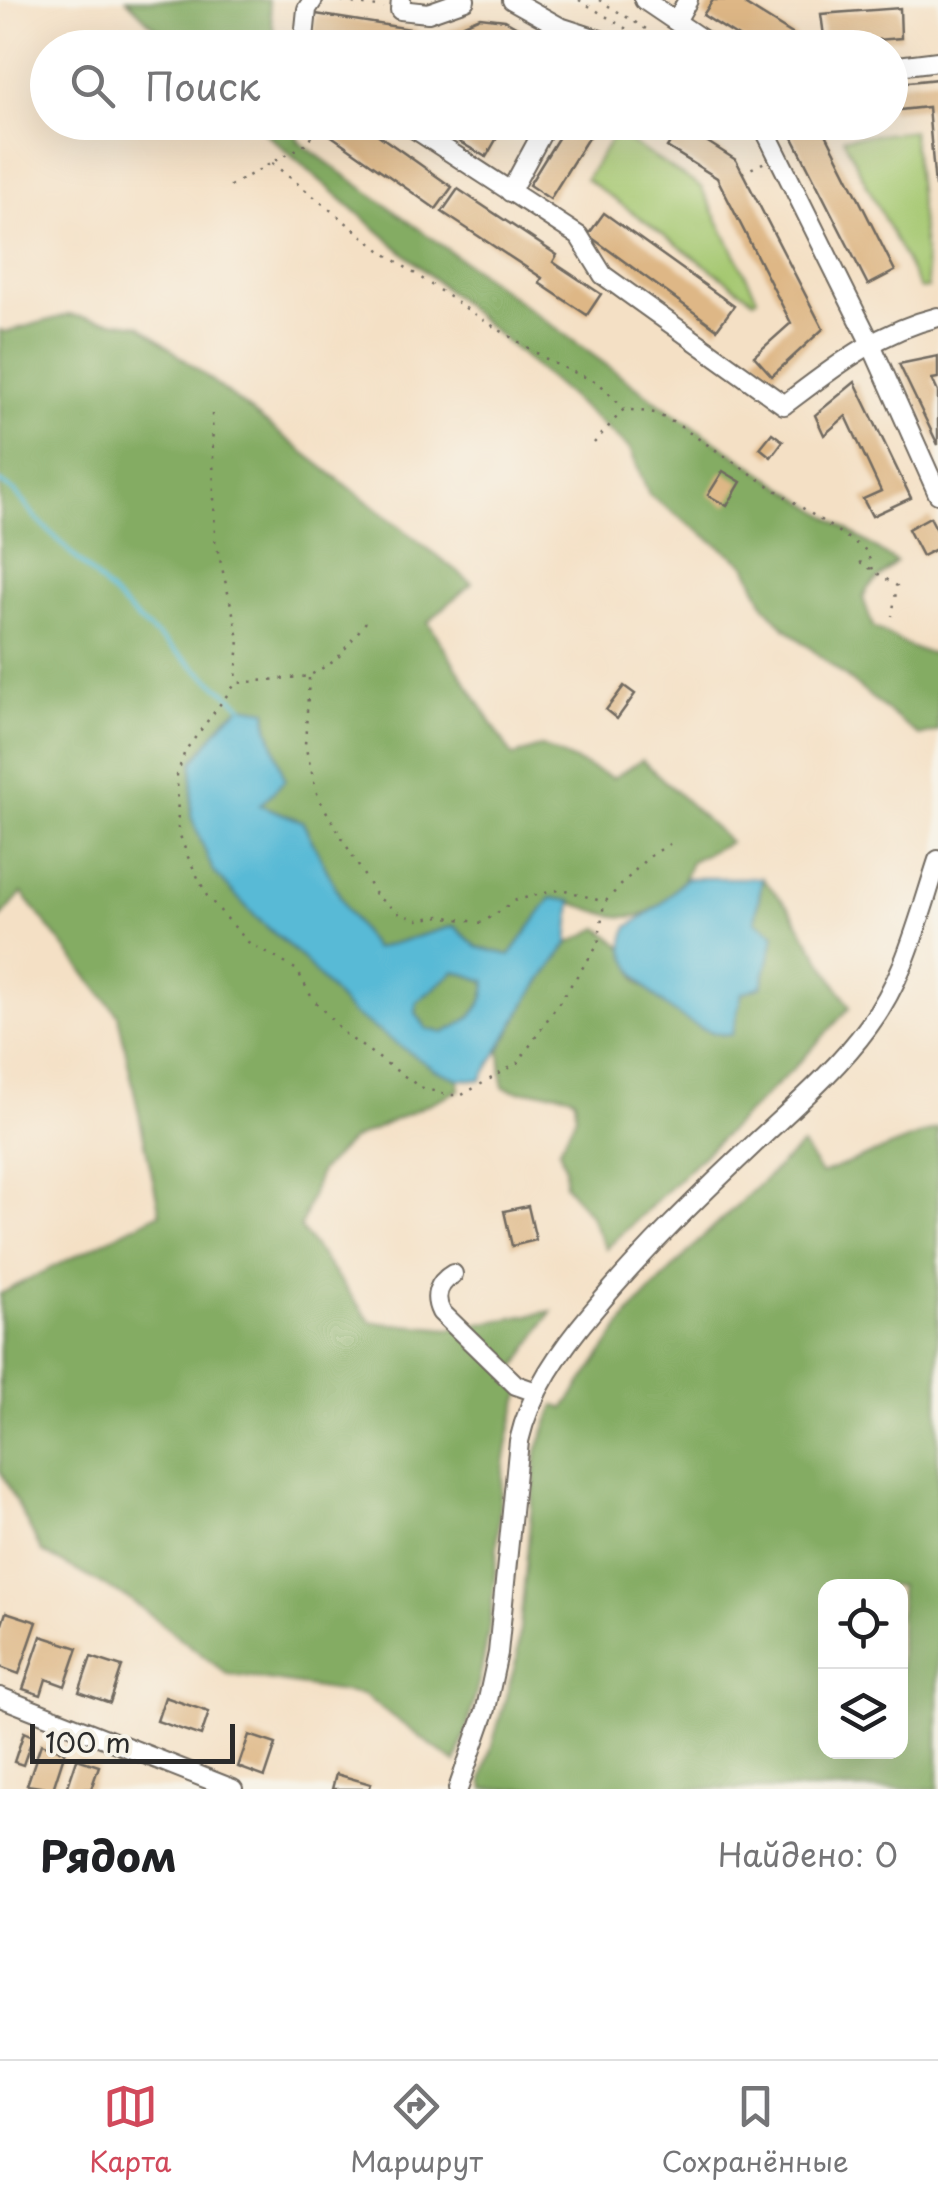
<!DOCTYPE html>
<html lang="ru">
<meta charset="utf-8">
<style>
body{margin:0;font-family:"Playpen Sans",sans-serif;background:#f6f6f6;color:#202124}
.controls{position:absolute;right:30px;bottom:30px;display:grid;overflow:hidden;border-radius:20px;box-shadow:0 10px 40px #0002}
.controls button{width:90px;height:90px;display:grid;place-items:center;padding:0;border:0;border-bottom:2px solid #e0e0e0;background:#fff;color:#202124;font:50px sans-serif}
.scale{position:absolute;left:30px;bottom:25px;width:205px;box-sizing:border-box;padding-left:10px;border:5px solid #2b2b2b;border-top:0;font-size:28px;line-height:35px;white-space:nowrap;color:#2b2b2b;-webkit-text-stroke:8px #f7f3e8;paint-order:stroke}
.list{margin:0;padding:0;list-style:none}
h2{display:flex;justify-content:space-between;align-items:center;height:130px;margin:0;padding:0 40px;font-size:42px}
h2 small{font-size:32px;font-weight:400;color:#757577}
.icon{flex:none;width:55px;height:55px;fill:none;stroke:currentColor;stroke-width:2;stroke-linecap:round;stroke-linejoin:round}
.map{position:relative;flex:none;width:938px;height:1789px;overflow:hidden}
.search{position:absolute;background:#fff;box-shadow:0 10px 40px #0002;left:30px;right:30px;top:30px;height:110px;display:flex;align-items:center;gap:25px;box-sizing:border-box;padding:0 35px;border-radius:55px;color:#757577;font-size:38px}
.sheet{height:270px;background:#fff}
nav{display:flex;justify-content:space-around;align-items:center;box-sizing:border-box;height:140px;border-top:2px solid #e0e0e0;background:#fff;font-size:28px;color:#757577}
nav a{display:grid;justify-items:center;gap:5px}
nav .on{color:#d1495b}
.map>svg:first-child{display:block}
.green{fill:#a5c871;stroke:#687a4e;stroke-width:2.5}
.forest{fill:#84ac63;stroke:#586c47;stroke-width:2.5;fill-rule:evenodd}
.water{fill:#58bad6;stroke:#427280;stroke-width:2.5;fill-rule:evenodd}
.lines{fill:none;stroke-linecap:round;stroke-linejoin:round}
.stream{stroke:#58bad6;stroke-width:4}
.building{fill:#deb786}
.minor-casing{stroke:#716a61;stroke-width:22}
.path{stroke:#716a61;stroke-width:2.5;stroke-dasharray:2.5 8;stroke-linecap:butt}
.minor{stroke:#fff;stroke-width:18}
</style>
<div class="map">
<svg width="938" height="1789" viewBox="0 0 938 1789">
<rect width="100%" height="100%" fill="#f7f3e8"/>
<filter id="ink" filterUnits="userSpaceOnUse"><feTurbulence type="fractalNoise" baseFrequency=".01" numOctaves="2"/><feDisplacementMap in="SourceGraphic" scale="20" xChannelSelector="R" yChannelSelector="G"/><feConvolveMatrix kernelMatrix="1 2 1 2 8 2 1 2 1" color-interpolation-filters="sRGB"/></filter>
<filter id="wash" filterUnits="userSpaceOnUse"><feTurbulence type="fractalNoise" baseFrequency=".0048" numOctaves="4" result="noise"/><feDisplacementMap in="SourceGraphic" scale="40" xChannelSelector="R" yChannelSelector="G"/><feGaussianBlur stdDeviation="2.25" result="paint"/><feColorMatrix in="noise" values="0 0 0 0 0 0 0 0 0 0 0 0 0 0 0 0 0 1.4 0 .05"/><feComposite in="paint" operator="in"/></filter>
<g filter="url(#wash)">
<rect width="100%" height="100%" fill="#f4e0c5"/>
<!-- green -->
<g class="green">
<path d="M912,131L928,288L920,289L843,138Z"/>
<path d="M615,133L701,187L757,297L754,300L586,179Z"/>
</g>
<!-- forest -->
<g class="forest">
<path d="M127,0H268L277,47H174Z"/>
<path d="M254,123H292L299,142L670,411L896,562L867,589L863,598L873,627L912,648L938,655V731L919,736L783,626L765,606L746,565L649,495L630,449Z"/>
<path d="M68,315L140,325L472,583L428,622L513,757L541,746L613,778L642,760L730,842L691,861C686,879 678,887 665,900C629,936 592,904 552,898L510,955L477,947L454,926L374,949L347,910L302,821L259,805L268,727L267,711L241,707L227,718L193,762L257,918L396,1041L435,1070L459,1079V1090L351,1140L320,1171L300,1228L371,1322L450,1329L552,1311L508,1380L523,1389C496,1457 501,1532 492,1604C486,1659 473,1711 456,1763L363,1695L227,1674L131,1600L42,1552L0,1470V1294L160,1213L118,1015L22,893L0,919V330L6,332Z"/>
<path d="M762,878L789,908L850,1007L798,1064L606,1249L589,1214L565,1185V1167L559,1149L576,1116L575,1098C548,1085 529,1098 503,1087L500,1050L531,995L568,944L599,928L623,947L638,982L663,1000L755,921Z"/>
<path d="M455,971L486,981C486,1010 468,1021 444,1033L427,1029L416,1013V1002Z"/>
<path d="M938,1128V1789H484L482,1780L517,1658L537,1451L555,1405L564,1409L630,1313L705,1235L802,1145L821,1174ZM826,1586H900V1752H826Z"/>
</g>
<!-- water -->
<g class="water">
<path d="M242,706L267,710L268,727L285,780L260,805L302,821L347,910L374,949L454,926L477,947L510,955L551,898L572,901L568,944L531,995L481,1080L459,1079L435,1070L349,1011L301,957L257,918L213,871L191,816L193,762L227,718ZM455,971L486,981C486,1010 468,1021 444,1033L427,1029L416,1013L417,1002Z"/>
<path d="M686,878H762L755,921L775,934L762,986L742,993L732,1035C693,1036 634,988 624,950C622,943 626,934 628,927L660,905Z"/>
</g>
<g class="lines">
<!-- stream -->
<path class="stream" d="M0,482L15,492L36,518L140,622L242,706"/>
</g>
<g id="blocks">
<!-- building -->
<g class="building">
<path d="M713,0H749L746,5L797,37L790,48H756L703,15Z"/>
<path d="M900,8L901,38L825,44L821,14Z"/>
<path d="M316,14L417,30L416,42L420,43L480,17L505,20L545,43L543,48L491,45L484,48H311Z"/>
<path d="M938,79V186H935L928,107L890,111V84Z"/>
<path d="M329,122H360L452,187L436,209L323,130Z"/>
<path d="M468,122H506L486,157L458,141Z"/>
<path d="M568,122H598L550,199L529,185Z"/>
<path d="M626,122H664L653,139Z"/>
<path d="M785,122H820L895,271L868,285Z"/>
<path d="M681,125L736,160L823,329L772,376L754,356L791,323L717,178L667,147Z"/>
<path d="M458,189L557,255L553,262L601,294L587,315L539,283L542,278L442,212Z"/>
<path d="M604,213L734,306L717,329L588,235Z"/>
<path d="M938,356V378L932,379L938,392V445L899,364Z"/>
<path d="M855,382L911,498L872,516L863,499L881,491L846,416L824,435L815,415Z"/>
<path d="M772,433L783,441L771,457L760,448Z"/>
<path d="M723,471L741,482L727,506L708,495Z"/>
<path d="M930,517L938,532V548L922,556L908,529Z"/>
<path d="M624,686L635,694L617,719L606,710Z"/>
<path d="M528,1206L536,1240L512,1246L504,1211Z"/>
<path d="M6,1612L37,1622L19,1674L0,1667V1630Z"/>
<path d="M41,1636L78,1648L65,1686L46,1679L41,1695L23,1689Z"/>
<path d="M91,1657L122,1667L110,1703L79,1692Z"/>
<path d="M165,1697L209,1712L201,1736L157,1721Z"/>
<path d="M24,1732L33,1736L23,1765L14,1762Z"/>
<path d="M249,1735L276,1744L265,1777L238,1767Z"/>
<path d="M41,1744L65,1752L53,1789L27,1785Z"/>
<path d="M77,1759L99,1766L91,1789H67Z"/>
<path d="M336,1774L371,1784L369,1789H332Z"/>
</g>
</g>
</g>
<g filter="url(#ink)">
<use href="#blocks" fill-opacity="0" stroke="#716a61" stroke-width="2.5"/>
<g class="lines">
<defs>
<g id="minor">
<path d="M401,0L400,10L428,13L465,0"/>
<path d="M512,0L560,27L625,48"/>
<path d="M644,0L715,48"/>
<path d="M676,21L688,0"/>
<path d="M303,48L307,9L313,0"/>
<path d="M890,67L938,61"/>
<path d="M404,122L579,236L603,275L784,405C833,368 877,332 938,317"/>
<path d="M723,122L738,128L761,122"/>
<path d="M761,122L870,342L938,494"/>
<path d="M510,192L548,122"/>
<path d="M453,1274C438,1283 433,1296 441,1312L516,1385L536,1392"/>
<path d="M0,1697L233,1789"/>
<path d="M458,1789L486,1709L498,1653L519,1441C530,1392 561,1349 593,1311C642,1252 696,1199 751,1147C791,1109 836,1071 868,1027C905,978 919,917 938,860"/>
</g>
</defs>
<!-- minor casing -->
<use href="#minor" class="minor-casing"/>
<!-- path -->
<g class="path">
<path d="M332,0L384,8"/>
<path d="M579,0L658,48"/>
<path d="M599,0L677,48"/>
<path d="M272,163L380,250L480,318L553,363L599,383L624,409"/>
<path d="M742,173L765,162"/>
<path d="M230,186L308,143L320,122"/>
<path d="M212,414L215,539L239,638L236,681"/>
<path d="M594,443L624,409L655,413L678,425L867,551L873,570"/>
<path d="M860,562L897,586L892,616"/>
<path d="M366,622L336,660L309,676L236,683L185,751L177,775L178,830L188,857L207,896L248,942L297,970L312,998L346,1035L420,1087L447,1095H462L518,1063L598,945L604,903L647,858L676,840"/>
<path d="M309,678L305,745L318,797L376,896L400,914L418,920L440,916L482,923L516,900L562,889L604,902"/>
</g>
<!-- minor -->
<use href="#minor" class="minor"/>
</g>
</g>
</svg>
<div class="controls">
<button><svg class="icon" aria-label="locate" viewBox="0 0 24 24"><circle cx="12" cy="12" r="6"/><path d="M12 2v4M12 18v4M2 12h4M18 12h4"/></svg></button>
<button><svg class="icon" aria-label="layers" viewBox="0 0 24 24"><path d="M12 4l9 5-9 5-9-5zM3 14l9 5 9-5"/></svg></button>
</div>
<div class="scale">100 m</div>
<div class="search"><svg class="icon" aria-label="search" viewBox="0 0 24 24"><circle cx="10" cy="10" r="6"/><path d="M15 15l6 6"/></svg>Поиск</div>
</div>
<section class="sheet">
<h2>Рядом<small>Найдено: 0</small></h2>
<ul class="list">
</ul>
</section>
<nav>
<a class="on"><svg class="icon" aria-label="map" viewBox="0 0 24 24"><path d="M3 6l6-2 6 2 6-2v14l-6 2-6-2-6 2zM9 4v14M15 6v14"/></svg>Карта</a>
<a><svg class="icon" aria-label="directions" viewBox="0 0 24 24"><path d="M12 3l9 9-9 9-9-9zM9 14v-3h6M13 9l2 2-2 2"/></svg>Маршрут</a>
<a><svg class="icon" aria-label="saved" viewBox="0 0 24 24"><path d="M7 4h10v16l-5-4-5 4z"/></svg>Сохранённые</a>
</nav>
